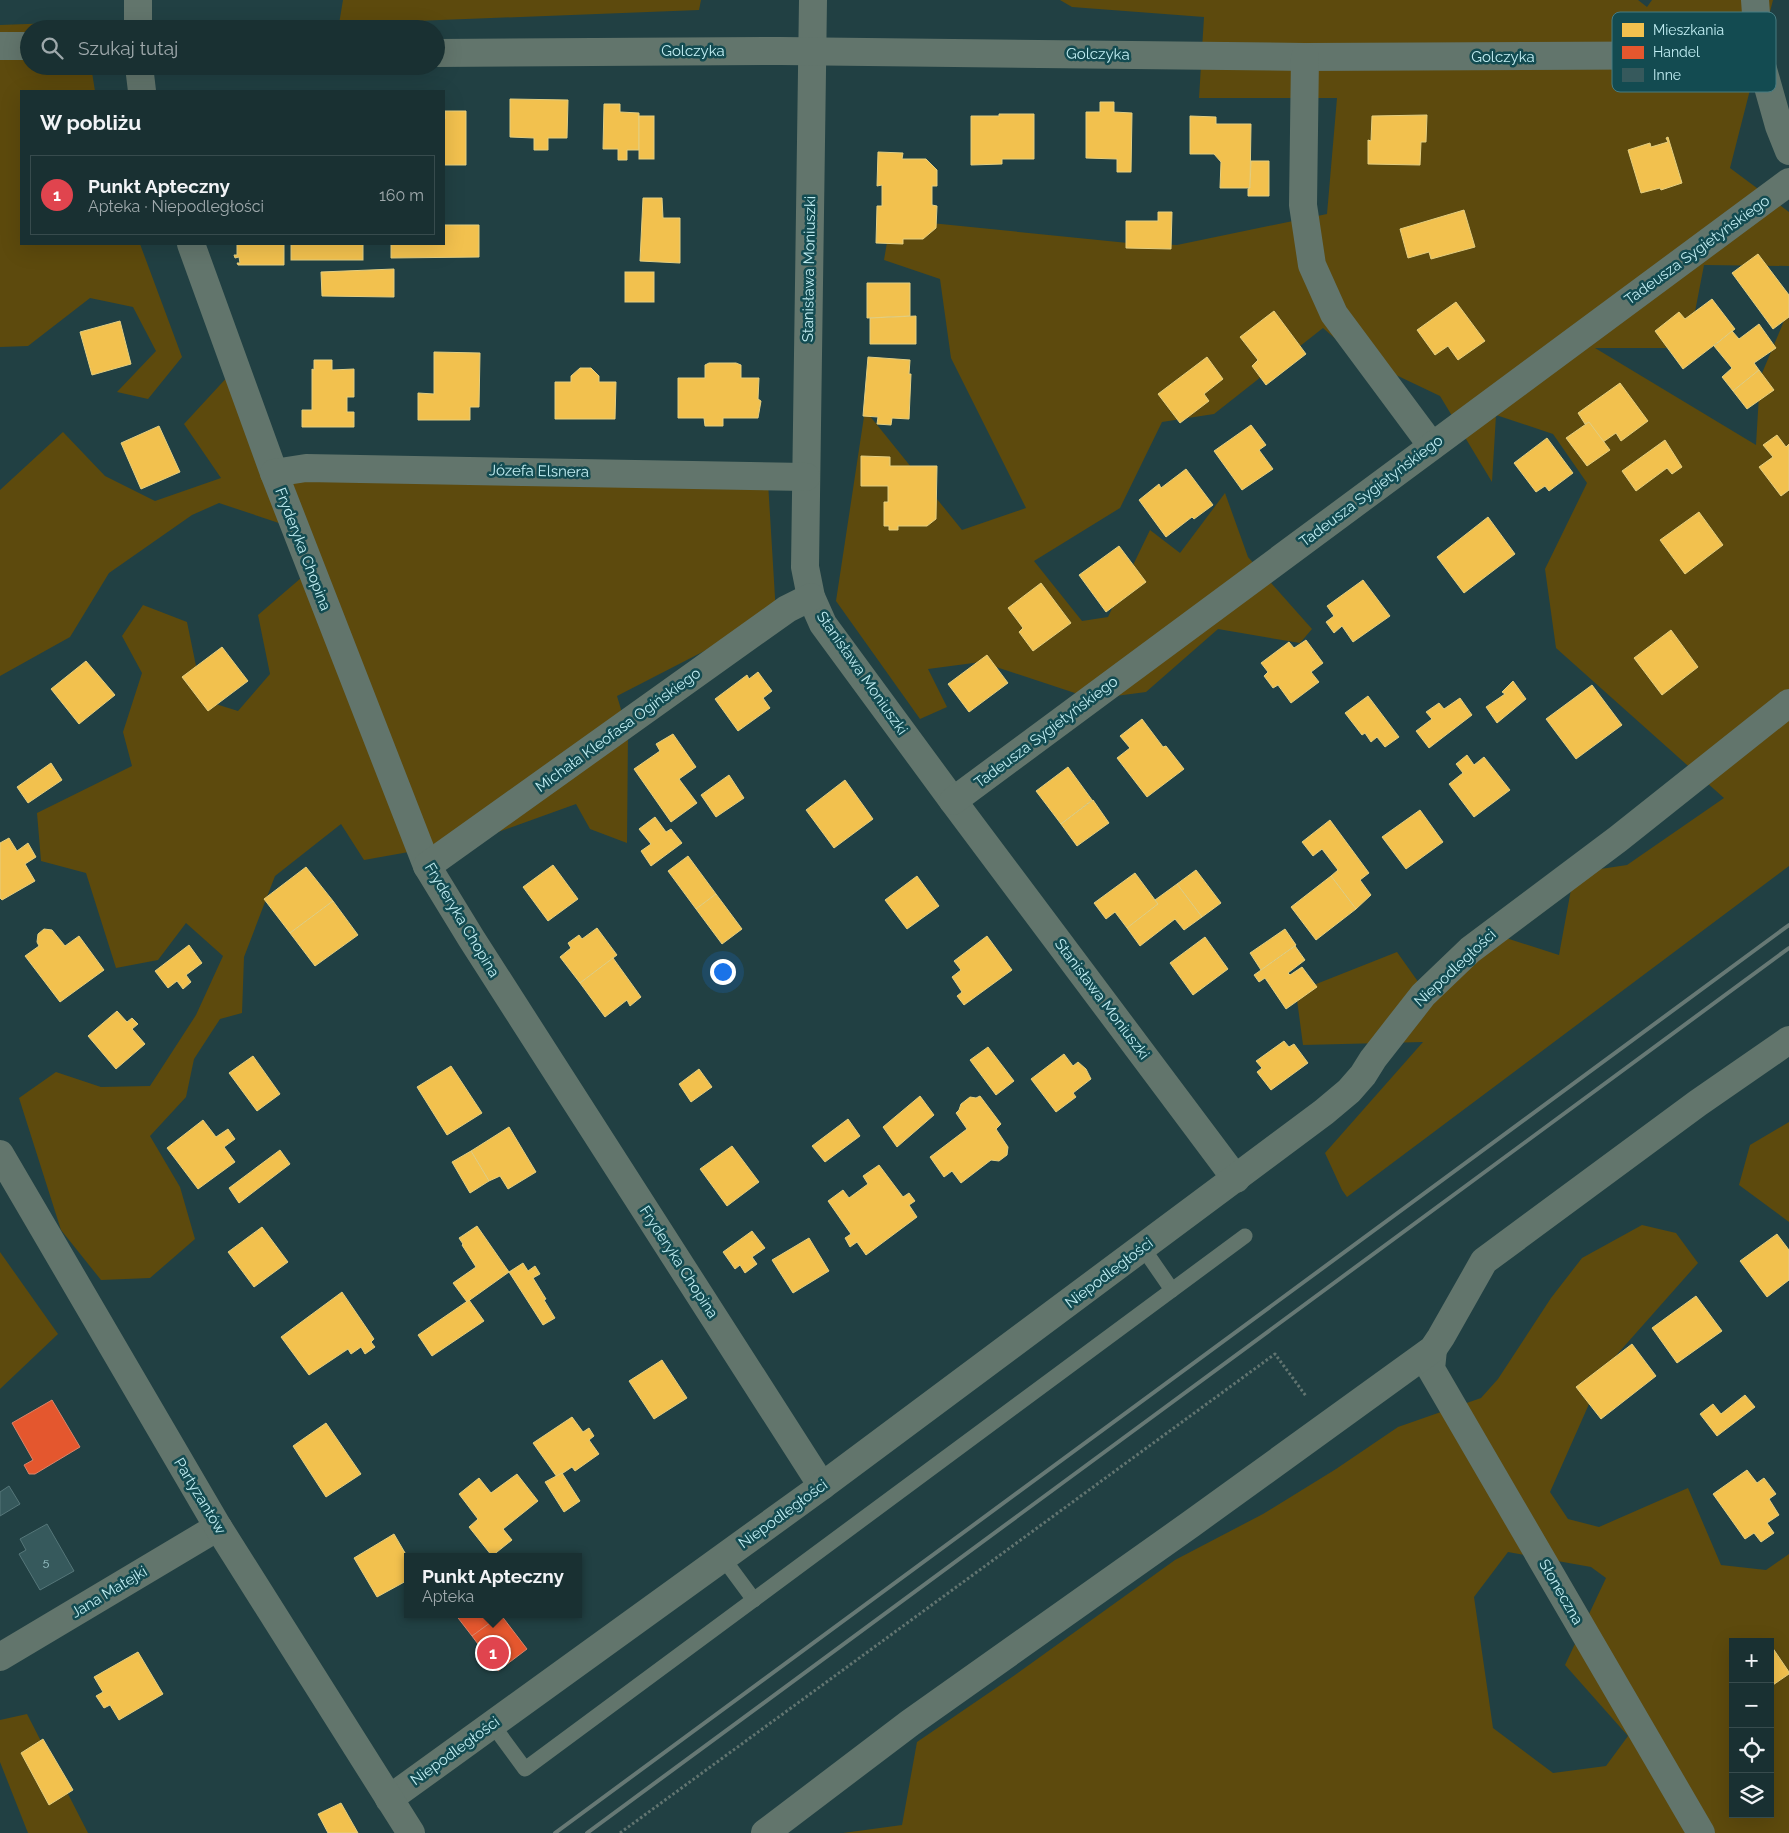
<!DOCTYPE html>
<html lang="pl">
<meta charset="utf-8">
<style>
body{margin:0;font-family:Raleway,sans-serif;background:#263c3e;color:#f1f3f6}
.controls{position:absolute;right:15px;bottom:15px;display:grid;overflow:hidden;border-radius:0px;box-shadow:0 5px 20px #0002}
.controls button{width:45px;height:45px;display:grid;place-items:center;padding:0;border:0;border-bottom:1px solid #374b4d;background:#193032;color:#f1f3f6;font:25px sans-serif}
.you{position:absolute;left:722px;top:971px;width:18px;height:18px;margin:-12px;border:4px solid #fff;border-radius:50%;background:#1a73e8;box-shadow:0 0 0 8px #1a73e833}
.badge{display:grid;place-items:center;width:32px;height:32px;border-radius:50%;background:#bca0f2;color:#fff;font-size:16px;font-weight:700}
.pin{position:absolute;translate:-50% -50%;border:2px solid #fff;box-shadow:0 1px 5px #0006}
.popup{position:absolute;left:404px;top:1553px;width:178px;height:65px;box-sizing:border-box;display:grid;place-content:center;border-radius:0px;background:#193032;filter:drop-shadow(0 1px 4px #0005);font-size:16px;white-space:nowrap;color:#9fa9ac}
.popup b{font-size:19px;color:#f1f3f6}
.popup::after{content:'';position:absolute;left:50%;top:100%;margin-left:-10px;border:10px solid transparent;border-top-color:#193032}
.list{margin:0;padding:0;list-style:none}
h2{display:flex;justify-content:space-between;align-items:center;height:65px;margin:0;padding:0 20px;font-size:21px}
h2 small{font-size:16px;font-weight:400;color:#9fa9ac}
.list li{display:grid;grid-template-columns:32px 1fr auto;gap:15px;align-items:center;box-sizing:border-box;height:80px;margin:0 10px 10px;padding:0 10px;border:1px solid #374b4d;border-radius:0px}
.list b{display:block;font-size:19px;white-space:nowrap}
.list p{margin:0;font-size:16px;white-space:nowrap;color:#9fa9ac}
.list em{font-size:16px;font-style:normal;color:#9fa9ac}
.icon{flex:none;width:28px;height:28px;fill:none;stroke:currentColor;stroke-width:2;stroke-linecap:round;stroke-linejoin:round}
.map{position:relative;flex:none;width:1789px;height:1833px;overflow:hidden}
.search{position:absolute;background:#193032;box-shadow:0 5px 20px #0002;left:20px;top:20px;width:425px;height:55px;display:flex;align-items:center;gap:12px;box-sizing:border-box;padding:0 18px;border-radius:28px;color:#9fa9ac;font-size:19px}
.panel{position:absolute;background:#193032;box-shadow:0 5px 20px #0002;left:20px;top:90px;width:425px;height:155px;border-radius:0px}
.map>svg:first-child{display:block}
.green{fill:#5d4a0d;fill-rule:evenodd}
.homes{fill:#f2c14e;stroke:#e3ce80}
.shops{fill:#e4572e;stroke:#da8469}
.building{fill:#36595c;stroke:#557679}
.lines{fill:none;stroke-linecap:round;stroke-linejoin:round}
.path{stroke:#627571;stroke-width:3;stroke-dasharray:2.5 2.5;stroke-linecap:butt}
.service{stroke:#62756c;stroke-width:15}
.minor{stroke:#62756c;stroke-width:28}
.tertiary{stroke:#62756c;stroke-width:28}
.rail{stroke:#677975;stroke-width:4}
.labels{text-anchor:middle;stroke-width:5;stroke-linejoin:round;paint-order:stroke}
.number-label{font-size:12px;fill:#9ec9cd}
.street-label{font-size:15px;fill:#c1eef3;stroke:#134b51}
.key{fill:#134b51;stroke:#477c82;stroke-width:1}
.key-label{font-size:14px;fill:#c1eef3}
</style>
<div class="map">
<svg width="1789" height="1833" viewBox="0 0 1789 1833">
<rect width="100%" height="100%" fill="#214043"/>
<!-- green -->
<g class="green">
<path d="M343,0H701L699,10L339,24Z"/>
<path d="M1060,0H1638L1647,7L1652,0H1773L1730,168L1789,212V266L1704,265L1688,348H1595L1756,445L1760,378L1789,309V866L1347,1197L1342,1190L1325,1153L1423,1042L1303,1045L1296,992L1397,952L1431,1000L1503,937L1559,955L1574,873L1627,865L1724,798L1556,648L1545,569L1587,483L1553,434L1496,415L1492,482L1440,396L1354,355L1323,328L1214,414L1162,422L1120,508L1034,561L1082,621L1108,617L1150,530L1180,553L1225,493L1248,557L1312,629L1300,643L1218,629L1146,692L1093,699L981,662L928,669L947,707L920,719L836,601L865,410L962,530L1026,508L951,358L940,279L884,260L891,219L1128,243L1177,245L1327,214L1337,98H1199L1204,17L1072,7Z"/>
<path d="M82,22L83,29H29V66H91L95,91H21V244H140L182,357L148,399L117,392L156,351L133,307L90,298L28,346L0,347V25Z"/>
<path d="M231,373L286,469L768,482L776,614L617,696L628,733L627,843L590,829L576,804L476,840L364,860L341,824L275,876L244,957L242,1013L220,1019L194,1059L186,1097L150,1136L180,1187L195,1239L150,1278L101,1280L61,1230L19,1098L56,1072L101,1087L150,1086L196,1015L223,956L186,923L158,960L116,968L86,873L41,861L37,813L132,766L123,732L142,673L122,636L143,605L187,622L203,700L238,711L270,674L258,615L308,572L297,529L219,503L192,515L109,573L70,637L0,676V490L63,432L105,476L155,501L221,478L184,424Z"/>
<path d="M1789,1122V1222L1739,1185L1750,1145Z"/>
<path d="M1642,1225L1676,1233L1698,1263L1605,1368L1550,1492L1568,1519L1599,1527L1688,1488L1721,1565L1766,1570L1789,1554V1833H843L902,1825L917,1742L1015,1675L1175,1560L1263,1514L1336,1469L1398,1427L1481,1398L1498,1379L1551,1298L1582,1258ZM1508,1552L1591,1567L1606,1578L1565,1665L1628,1736L1606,1766L1553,1773L1493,1728L1474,1597ZM1733,1642H1770V1814H1733Z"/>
<path d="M0,1252L58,1334L0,1389Z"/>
<path d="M27,1714L88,1833H28L0,1762V1720Z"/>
</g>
<!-- homes -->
<g class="homes">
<path d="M510,99L568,100L567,138H548V150H534V138L510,137Z"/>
<path d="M1100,102H1114V112L1132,113L1131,172H1117V159L1086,158V112H1100Z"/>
<path d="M604,104H620V112L639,113V150H627V160H618V149H603Z"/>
<path d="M445,111H466V165H444V119H445Z"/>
<path d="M999,114H1034V159H1002V164L971,165V116H999Z"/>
<path d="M1427,115L1426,142H1421L1420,165L1368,164V140L1371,141L1372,116Z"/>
<rect x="639" y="116" width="15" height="43"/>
<path d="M1190,116L1216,117V124H1251L1250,188H1220L1221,162L1214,154H1190Z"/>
<path d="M1668,137L1682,183L1661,190L1660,188L1641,193L1628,150L1650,143L1651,147L1668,142L1666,138Z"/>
<path d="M878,152L903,153L902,159H926L937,170V186H932V205L937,206L936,228L923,239H903V244L876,243L877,206H882V185L877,186Z"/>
<path d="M1251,161H1269V196H1248V189L1250,188Z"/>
<path d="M643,198H662L663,218H680V263L640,261Z"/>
<path d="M1464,210L1475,247L1431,259L1429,252L1408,258L1400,229Z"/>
<path d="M1158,212H1172L1171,249L1126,248V221H1158Z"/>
<path d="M444,225H479V257L391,258V244H444Z"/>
<path d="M237,244H284V265H238L237,263H240L239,257L235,258L234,255H237Z"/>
<rect x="291" y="244" width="72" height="16"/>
<path d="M1758,254L1789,295V317L1773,329L1732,273Z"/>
<path d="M394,269V297L322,296L321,272Z"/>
<rect x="625" y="272" width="29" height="30"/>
<path d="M867,283H910V316L867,318Z"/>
<path d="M1712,299L1735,329L1683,369L1655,331L1679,312L1685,319Z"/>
<path d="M1456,302L1485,341L1458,360L1448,346L1435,355L1417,330Z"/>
<path d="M1274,311L1306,354L1266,385L1252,366L1258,360L1240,337Z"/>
<path d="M916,316V344H870V318Z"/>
<path d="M120,321L131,364L92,375L80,332Z"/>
<path d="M1759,324L1776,348L1754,363L1759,370L1733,391L1722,377L1732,368L1714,346L1732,331L1739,339Z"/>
<path d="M434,352L480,353L479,407H470V420H418V393L434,394Z"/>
<path d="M868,357L910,360L909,374H911L909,419L892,418L891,425L877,424L878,417L863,416Z"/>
<path d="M1207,357L1223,379L1204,394L1209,401L1180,423L1158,394Z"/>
<path d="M314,360H332V370L354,369V397H347V412H354V427H302V410H312V369L314,370Z"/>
<path d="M709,363H736L741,365V378H759L758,399L761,401L758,418H723V426H705L704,418H678V378H705V365Z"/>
<path d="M580,368H591L599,376V382H616L615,419H555V382H571V376Z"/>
<path d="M1759,370L1774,390L1747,409L1733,391Z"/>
<path d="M1620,383L1648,421L1621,441L1616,433L1603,442L1589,422L1585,424L1578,413Z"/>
<path d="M1589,422L1610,450L1587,466L1566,438Z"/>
<path d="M1251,425L1266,445L1259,450L1273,469L1242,490L1214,451Z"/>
<path d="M159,426L180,472L141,489L121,443Z"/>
<path d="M1777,435L1786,447L1789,444V490L1781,496L1759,467L1773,457L1763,445Z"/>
<path d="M1547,438L1573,473L1549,491L1545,486L1536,492L1514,463Z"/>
<path d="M1665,440L1682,467L1672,474L1667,468L1636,491L1622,471Z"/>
<path d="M861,456L890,457V466H937L936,519L927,526H898V530H889V526H884V502H888V486H861Z"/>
<path d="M1186,469L1213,505L1194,519L1192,517L1166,537L1139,500L1159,484L1161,488Z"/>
<path d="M1699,512L1723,545L1685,574L1660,540Z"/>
<path d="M1488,517L1515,554L1464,593L1437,557Z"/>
<path d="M1119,546L1146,582L1106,612L1079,575Z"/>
<path d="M1363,580L1390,616L1353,642L1342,626L1334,633L1326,622L1334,616L1327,606Z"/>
<path d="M1041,583L1071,623L1033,651L1019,632L1023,628L1008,608Z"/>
<path d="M1671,630L1698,667L1662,695L1634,658Z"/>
<path d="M1306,640L1323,663L1311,672L1319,682L1291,703L1278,685L1273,688L1264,676L1268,672L1261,663L1289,642L1294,648Z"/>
<path d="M222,647L248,681L208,711L182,677Z"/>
<path d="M987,655L1008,683L969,712L948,684Z"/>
<path d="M86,661L115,695L79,724L51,689Z"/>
<path d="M758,672L772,691L763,698L770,708L738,731L715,699L747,675L749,679Z"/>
<path d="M1513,681L1526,699L1497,723L1486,707L1505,694L1502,692Z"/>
<path d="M1592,685L1622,725L1576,759L1546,719Z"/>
<path d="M1368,696L1399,737L1385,747L1377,737L1371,742L1365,733L1362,735L1345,713Z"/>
<path d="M1460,698L1472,715L1429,748L1416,731L1432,719L1426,712L1439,703L1444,709Z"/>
<path d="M1142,719L1163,747L1166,746L1184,769L1147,797L1117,758L1130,748L1120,736Z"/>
<path d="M673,734L696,767L679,779L697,803L671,822L634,769L660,751L656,744Z"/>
<path d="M1467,755L1474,765L1484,757L1510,790L1474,817L1449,784L1463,773L1456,764Z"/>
<path d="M51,763L62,780L28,803L17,787Z"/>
<path d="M1068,767L1092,800L1061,824L1036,791Z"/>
<path d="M729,775L744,798L716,817L701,795Z"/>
<path d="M845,780L873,819L834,848L806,810Z"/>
<path d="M1093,800L1109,823L1077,846L1061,824Z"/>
<path d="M1420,810L1443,842L1406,869L1382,837Z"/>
<path d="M655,817L666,832L671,829L682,843L651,866L641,851L651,844L639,829Z"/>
<path d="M1330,820L1369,873L1360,880L1371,895L1356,909L1331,876L1338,870L1322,849L1313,856L1302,842Z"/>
<path d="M9,838L17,851L28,843L36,857L25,864L35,881L2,900L0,898V843Z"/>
<path d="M688,856L716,894L696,909L668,871Z"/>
<path d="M553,865L578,899L548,921L523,887Z"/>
<path d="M306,867L333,901L290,933L264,899Z"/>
<path d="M1196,870L1221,903L1202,917L1177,884Z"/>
<path d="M1135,873L1158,904L1127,928L1115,912L1106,919L1094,903Z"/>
<path d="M917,876L939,906L907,929L885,900Z"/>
<path d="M1331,876L1356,909L1316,940L1291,907Z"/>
<path d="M1177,884L1202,917L1184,930L1175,919L1140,946L1127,928L1158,904L1155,900Z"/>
<path d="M716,894L742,929L722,944L696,909Z"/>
<path d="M333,901L358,935L315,966L290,933Z"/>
<path d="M597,928L617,955L580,983L560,957L571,948L568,943L579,935L582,939Z"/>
<path d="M44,929L52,930L65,946L79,936L104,970L60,1002L25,956L39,946L37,942L38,934Z"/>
<path d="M1285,929L1296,945L1261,970L1250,953Z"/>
<path d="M987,936L1012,970L964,1005L957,996L962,992L952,977L961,970L954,961Z"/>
<path d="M1205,937L1228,969L1193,995L1170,963Z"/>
<path d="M189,945L202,963L186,975L191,982L183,989L177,981L168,988L155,971Z"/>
<path d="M1295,946L1305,960L1288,973L1290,975L1302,967L1317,987L1286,1009L1265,978L1259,982L1254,975Z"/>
<path d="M613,958L641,997L630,1006L627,1000L605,1017L580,983Z"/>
<path d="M117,1011L127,1022L132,1018L138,1024L132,1029L145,1044L116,1069L88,1036Z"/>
<path d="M1284,1041L1289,1047L1294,1044L1308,1063L1271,1090L1257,1072L1262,1068L1256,1061Z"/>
<path d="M988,1047L1014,1081L996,1095L970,1060Z"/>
<path d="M1064,1054L1073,1066L1078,1062L1086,1069L1091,1079L1073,1093L1076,1097L1056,1112L1031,1079Z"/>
<path d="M253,1056L280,1094L257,1111L229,1073Z"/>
<path d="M451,1066L482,1113L447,1135L417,1087Z"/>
<path d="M699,1069L712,1087L691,1102L679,1084Z"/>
<path d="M920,1096L934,1115L897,1147L883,1127Z"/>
<path d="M980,1096L1001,1124L996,1129L1008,1147L1007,1155L999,1161L991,1160L961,1183L952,1171L944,1177L930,1157L967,1129L956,1113L959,1110L961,1104L970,1097L976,1098Z"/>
<path d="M848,1119L860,1136L825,1162L812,1146Z"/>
<path d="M203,1120L216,1137L228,1129L235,1139L224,1147L235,1162L198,1189L167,1148Z"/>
<path d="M509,1127L536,1172L508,1189L500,1176L489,1181L471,1151Z"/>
<path d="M732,1146L759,1182L727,1206L700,1169Z"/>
<path d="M280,1150L290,1164L239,1203L229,1188Z"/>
<path d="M471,1151L489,1181L470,1193L452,1162Z"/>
<path d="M879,1165L903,1197L909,1193L915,1201L909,1205L917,1217L866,1255L857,1242L850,1247L845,1238L851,1234L828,1201L843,1190L849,1198L868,1184L863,1176Z"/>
<path d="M477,1226L509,1272L467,1302L453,1283L476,1267L462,1245L463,1244L459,1238Z"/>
<path d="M262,1227L288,1262L254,1287L228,1252Z"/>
<path d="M752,1231L765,1248L752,1257L757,1264L745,1273L740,1265L735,1269L723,1252Z"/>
<path d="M1777,1234L1789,1250V1280L1767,1297L1740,1261Z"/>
<path d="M809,1238L829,1271L793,1293L772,1260Z"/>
<path d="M523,1263L528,1271L535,1266L540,1274L533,1278L546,1299L544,1300L555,1318L543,1325L509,1272Z"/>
<path d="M342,1292L374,1339L371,1342L375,1347L365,1354L361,1347L351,1354L348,1349L309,1375L281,1337Z"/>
<path d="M1696,1296L1722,1331L1677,1363L1652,1328Z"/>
<path d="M469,1300L484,1321L432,1356L418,1335Z"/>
<path d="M1632,1344L1656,1376L1601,1419L1576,1387Z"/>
<path d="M662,1360L687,1398L654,1419L629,1381Z"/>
<path d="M1745,1395L1755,1407L1717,1436L1700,1414L1713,1404L1721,1414Z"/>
<path d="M572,1417L583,1432L589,1428L594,1436L589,1440L599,1454L575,1471L572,1467L557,1477L533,1443Z"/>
<path d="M326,1423L361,1474L326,1497L293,1446Z"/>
<path d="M1747,1470L1757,1483L1764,1478L1776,1494L1769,1499L1779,1515L1767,1523L1774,1533L1761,1542L1754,1533L1745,1539L1713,1494Z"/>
<path d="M562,1473L580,1501L564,1512L545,1482Z"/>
<path d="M517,1474L538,1501L503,1529L512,1540L492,1556L469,1527L478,1519L459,1494L479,1478L491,1493Z"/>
<path d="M394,1534L408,1558V1580L377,1597L354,1558Z"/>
<path d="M1770,1644L1789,1672V1674L1770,1687Z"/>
<path d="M138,1652L163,1694L119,1720L110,1705L104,1708L96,1696L103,1692L94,1677Z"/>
<path d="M43,1739L73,1790L49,1805L21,1753Z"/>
<path d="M341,1803L358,1833H328L318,1814Z"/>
</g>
<!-- shops -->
<g class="shops">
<path d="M52,1400L80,1447L35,1474H29L24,1465L33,1460L12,1423Z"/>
<path d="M455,1614H501V1615L472,1636Z"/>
<path d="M501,1615L527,1649L498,1671L472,1636Z"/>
</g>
<!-- building -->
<g class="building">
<path d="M9,1486L20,1504L0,1516V1492Z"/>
<path d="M47,1524L74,1571L40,1590L19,1554L26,1550L20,1539Z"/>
</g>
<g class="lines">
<!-- path -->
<path class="path" d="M620,1833L1275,1354L1306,1396"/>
<!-- service -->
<g class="service">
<path d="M1143,1248L1172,1290"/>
<path d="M723,1558L754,1600"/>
<path d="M492,1724L525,1769L1245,1236"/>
</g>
<!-- minor -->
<g class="minor">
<path d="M813,0L805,567L811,597L823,624L953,801L1236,1179"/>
<path d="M1755,0L1759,55L1779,126L1789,151"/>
<path d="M138,29V0"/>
<path d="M0,46H29"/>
<path d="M436,53L781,51L1305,57L1759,55"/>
<path d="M1305,57L1303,205L1312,265L1334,314L1432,446"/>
<path d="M139,66L142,91"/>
<path d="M191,244L274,473L427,866L471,938L822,1486"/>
<path d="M274,473L306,468L806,477"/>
<path d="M953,801L1789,182"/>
<path d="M427,866L787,609L811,597"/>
<path d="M1433,1349L1431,1369L1701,1833"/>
<path d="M0,1657L218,1527"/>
<path d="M389,1799L822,1486L1324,1112L1349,1091L1363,1075L1373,1059L1423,995L1470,950L1618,839L1789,703"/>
<path d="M765,1833L910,1723L1191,1524L1433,1349L1441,1337L1484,1261L1698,1103L1789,1040"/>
</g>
<!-- tertiary -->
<path class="tertiary" d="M0,1154L218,1527L411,1833"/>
<!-- rail -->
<g class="rail">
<path d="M555,1833L1789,925"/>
<path d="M587,1833L1789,948"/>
</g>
</g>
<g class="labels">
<!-- number labels -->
<g class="number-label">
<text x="46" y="1566">5</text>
</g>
<!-- street labels -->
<g class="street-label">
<text x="693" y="56">Golczyka</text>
<text transform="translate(1098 54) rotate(1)" y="5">Golczyka</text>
<text x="1503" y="62">Golczyka</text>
<text transform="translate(1697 250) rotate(-36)" y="5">Tadeusza Sygietyńskiego</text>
<text transform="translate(809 269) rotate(-89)" y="5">Stanisława Moniuszki</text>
<text transform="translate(539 471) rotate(1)" y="5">Józefa Elsnera</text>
<text transform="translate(1371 491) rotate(-37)" y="5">Tadeusza Sygietyńskiego</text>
<text transform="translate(303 549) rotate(69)" y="5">Fryderyka Chopina</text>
<text transform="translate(862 673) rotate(55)" y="5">Stanisława Moniuszki</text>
<text transform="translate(618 730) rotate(-36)" y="5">Michała Kleofasa Ogińskiego</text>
<text transform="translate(1046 732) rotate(-37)" y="5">Tadeusza Sygietyńskiego</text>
<text transform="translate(462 920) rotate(59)" y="5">Fryderyka Chopina</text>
<text transform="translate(1455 968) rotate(-43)" y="5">Niepodległości</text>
<text transform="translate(1102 999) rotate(53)" y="5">Stanisława Moniuszki</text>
<text transform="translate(679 1262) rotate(57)" y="5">Fryderyka Chopina</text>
<text transform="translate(1109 1273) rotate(-37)" y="5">Niepodległości</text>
<text transform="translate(200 1496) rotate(59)" y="5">Partyzantów</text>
<text transform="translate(783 1514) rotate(-36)" y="5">Niepodległości</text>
<text transform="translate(109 1592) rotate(-31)" y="5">Jana Matejki</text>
<text transform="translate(1561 1592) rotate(60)" y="5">Słoneczna</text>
<text transform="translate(455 1751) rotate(-36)" y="5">Niepodległości</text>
</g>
</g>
<!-- legend -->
<rect x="1612" y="12" width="164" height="80" rx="8" class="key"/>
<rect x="1622" y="23" width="22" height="14" fill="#f2c14e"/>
<rect x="1622" y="46" width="22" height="13" fill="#e4572e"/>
<rect x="1622" y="68" width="22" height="14" fill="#36595c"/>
<g class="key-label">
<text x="1653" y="35">Mieszkania</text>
<text x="1653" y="57">Handel</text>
<text x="1653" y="80">Inne</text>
</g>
</svg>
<div class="controls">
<button>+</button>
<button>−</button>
<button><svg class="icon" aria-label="locate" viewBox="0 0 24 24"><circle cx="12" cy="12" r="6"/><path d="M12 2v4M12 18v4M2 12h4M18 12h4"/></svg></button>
<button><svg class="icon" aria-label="layers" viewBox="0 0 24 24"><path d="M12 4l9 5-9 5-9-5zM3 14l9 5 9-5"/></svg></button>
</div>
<div class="you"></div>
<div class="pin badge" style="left:493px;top:1653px;background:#e0444e">1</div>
<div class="popup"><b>Punkt Apteczny</b>Apteka</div>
<div class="search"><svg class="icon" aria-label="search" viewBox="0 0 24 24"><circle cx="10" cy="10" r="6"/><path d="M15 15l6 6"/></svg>Szukaj tutaj</div>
<section class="panel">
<h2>W pobliżu<small></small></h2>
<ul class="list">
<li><span class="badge" style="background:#e0444e">1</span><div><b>Punkt Apteczny</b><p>Apteka · Niepodległości</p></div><em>160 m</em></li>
</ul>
</section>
</div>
